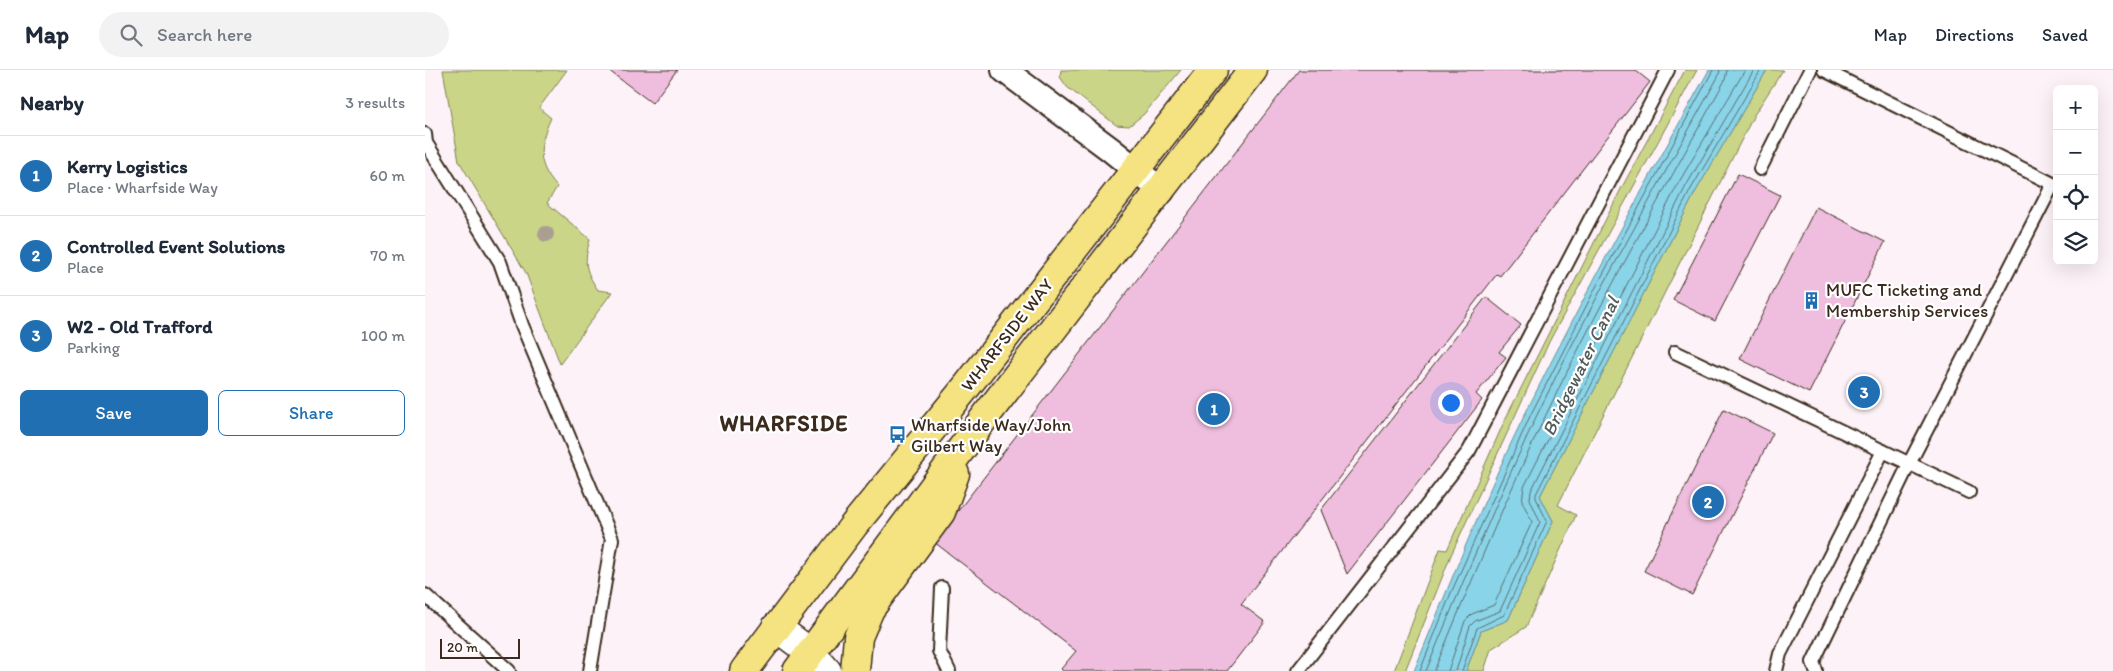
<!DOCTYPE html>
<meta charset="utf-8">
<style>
body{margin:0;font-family:Itim,sans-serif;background:#f2f2f3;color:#1f2937}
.controls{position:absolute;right:15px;top:15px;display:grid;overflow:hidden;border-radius:8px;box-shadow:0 5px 20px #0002}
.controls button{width:45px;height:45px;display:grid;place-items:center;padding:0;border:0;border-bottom:1px solid #e0e1e3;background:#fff;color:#1f2937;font:25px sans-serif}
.scale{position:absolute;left:15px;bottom:12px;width:80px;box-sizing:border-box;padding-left:5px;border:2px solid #3b2a1e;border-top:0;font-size:14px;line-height:18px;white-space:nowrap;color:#3b2a1e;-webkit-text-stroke:4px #fff;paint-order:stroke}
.you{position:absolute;left:1025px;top:332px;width:18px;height:18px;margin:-12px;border:4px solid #fff;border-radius:50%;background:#1a73e8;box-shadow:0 0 0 8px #1a73e833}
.badge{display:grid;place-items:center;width:32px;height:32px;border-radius:50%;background:#1f6fb2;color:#fff;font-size:16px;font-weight:700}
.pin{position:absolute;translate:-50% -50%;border:2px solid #fff;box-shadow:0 1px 5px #0006}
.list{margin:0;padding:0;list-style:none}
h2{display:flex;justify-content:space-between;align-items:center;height:65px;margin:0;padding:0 20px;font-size:21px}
h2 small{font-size:16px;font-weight:400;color:#747a83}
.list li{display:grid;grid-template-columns:32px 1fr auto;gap:15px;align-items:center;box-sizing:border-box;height:80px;padding:0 20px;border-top:1px solid #e0e1e3}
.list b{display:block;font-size:19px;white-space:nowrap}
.list p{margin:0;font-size:16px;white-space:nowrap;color:#747a83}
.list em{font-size:16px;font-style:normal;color:#747a83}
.actions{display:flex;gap:10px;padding:15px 20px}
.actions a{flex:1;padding:11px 0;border:1px solid #1f6fb2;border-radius:8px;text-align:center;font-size:18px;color:#1f6fb2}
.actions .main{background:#1f6fb2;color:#fff}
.icon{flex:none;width:28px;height:28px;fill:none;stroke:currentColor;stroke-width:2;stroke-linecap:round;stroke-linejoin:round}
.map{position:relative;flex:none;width:1688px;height:601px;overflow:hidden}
header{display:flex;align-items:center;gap:30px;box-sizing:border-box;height:70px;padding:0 25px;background:#fff;border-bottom:1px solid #e0e1e3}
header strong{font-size:24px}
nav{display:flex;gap:28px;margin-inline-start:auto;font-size:18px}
.search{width:350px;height:45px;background:#f2f2f3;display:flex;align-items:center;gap:12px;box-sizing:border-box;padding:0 18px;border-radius:28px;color:#747a83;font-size:19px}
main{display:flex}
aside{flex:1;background:#fff}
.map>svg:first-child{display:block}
.green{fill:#cad588;stroke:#828053}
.water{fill:#89d4e9;stroke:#6a9098}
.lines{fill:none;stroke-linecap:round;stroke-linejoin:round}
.shore{stroke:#5a6e6f;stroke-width:1}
.building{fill:#efbede;stroke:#3b2a1e}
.service-casing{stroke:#3b2a1e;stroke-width:16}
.minor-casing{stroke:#3b2a1e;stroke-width:28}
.tertiary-casing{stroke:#3b2a1e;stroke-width:31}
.trunk-casing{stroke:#3b2a1e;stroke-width:31}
.service{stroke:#fff;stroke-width:12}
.minor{stroke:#fff;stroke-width:24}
.tertiary{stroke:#fff;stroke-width:28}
.trunk{stroke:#f5e381;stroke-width:28}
.tree{fill:#aaa092}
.labels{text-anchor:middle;stroke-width:4.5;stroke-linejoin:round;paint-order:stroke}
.poi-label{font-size:18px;fill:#3b2a1e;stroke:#fff;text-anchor:start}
.street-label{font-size:18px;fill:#3b2a1e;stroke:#fff}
.water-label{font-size:19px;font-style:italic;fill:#525d5b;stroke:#fff}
.district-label{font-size:22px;font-weight:bold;letter-spacing:1px;fill:#3b2a1e;stroke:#fff}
</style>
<header>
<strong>Map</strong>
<div class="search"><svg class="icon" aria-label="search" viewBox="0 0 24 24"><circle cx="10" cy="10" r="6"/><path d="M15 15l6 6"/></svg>Search here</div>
<nav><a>Map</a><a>Directions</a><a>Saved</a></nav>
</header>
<main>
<aside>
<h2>Nearby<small>3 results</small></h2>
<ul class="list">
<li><span class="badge">1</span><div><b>Kerry Logistics</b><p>Place · Wharfside Way</p></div><em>60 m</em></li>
<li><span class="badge">2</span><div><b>Controlled Event Solutions</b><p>Place</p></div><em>70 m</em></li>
<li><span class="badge">3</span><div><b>W2 - Old Trafford</b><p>Parking</p></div><em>100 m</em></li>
</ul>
<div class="actions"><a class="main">Save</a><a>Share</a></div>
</aside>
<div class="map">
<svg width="1688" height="601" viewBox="0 0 1688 601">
<rect width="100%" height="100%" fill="#fcf2f8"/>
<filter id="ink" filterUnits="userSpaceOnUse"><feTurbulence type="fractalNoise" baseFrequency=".02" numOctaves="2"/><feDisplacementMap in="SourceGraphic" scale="10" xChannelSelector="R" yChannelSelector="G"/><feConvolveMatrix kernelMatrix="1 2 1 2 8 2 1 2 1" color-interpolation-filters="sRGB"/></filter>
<g filter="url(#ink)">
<!-- green -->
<g class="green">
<path d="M18,0H142L114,38L126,48C113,76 111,93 132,117L122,133L165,169C159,193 159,199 173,220L187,222L135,294L101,203L34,91Z"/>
<path d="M636,0H756L719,44L704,56L691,55L642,17L635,7Z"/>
<path d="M1260,0H1272L1125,270L1026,485L980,601H969L1015,479L1022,480L1079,352L1196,119Z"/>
<path d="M1342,0H1358L1329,45L1133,435L1151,445L1101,557L1066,579L1059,601H1041L1056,561L1083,550L1128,451L1115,426L1271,121Z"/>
</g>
<!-- water -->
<path class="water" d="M1284,0H1342L1271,121L1115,426L1128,451L1083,550L1056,561L1041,601H989C1025,513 1060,425 1102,340C1159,225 1221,112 1284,0Z"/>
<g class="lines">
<!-- shore -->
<g class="shore">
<path d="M995,601L1026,523L1106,344L1171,217L1288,0"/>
<path d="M1001,601C1036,516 1072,431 1111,347C1167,231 1231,119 1293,7L1295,0"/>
<path d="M1009,601C1044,517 1079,433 1118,351C1173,235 1238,123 1300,10L1302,0"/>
<path d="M1023,601L1040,551L1047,544L1069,535L1107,452L1097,431L1099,417L1254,112L1320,0"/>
<path d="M1031,601L1045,556L1050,551L1075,541L1115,452L1105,429L1106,421L1261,116L1329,0"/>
<path d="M1037,601L1052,558L1079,545L1122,451L1111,428V424L1266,119L1336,0"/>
</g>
</g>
<!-- building -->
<g class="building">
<path d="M183,0H252L227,33Z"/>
<path d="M874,0H1210L1225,12L1075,206L1072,204L816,534L840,552L802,601H638L636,599L651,581L509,472Z"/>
<path d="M1313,104L1355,125L1290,251L1248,230Z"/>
<path d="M1391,137L1460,172L1384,323L1315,289Z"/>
<path d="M1061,227L1096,255L1074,282L1081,287L1051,324L1057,330L922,504L896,440Z"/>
<path d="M1299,339L1348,363L1267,525L1219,501Z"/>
</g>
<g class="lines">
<defs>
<g id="service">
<path d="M0,64L1,73L75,192L97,255L187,469L165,601"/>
<path d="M1335,99L1385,0"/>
<path d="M1250,282L1544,422"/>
<path d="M517,518L514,581L524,601"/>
<path d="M0,525L84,601"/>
<path d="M873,601L1044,381L1243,0"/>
<path d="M1351,601L1355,584L1458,381"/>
<path d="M1391,601L1388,592L1484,394L1628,114L1399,0"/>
</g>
<path id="minor" d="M579,0L685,79L737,121"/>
<path id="tertiary" d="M351,557L386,583L402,601"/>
<g id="trunk">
<path d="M319,601L429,455L542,316L788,0"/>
<path d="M372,601L563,343L828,0"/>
<path d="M430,601L433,567L445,539L516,442L530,404"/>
</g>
</defs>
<!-- service casing -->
<use href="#service" class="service-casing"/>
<!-- minor casing -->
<use href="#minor" class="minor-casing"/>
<!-- tertiary casing -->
<use href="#tertiary" class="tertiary-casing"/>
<!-- trunk casing -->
<use href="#trunk" class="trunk-casing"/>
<!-- service -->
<use href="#service" class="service"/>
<!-- minor -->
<use href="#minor" class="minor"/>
<!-- tertiary -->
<use href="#tertiary" class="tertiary"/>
<!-- trunk -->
<use href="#trunk" class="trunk"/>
</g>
<!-- trees -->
<circle class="tree" cx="121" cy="164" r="8"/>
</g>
<!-- icons -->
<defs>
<symbol id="building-bare" viewBox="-9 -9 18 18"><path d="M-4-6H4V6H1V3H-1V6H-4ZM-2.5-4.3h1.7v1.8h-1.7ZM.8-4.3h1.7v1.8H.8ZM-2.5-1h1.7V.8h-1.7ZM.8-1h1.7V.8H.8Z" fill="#1f6fb2" stroke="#fff" stroke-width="2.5" paint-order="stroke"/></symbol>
<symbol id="bus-bare" viewBox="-9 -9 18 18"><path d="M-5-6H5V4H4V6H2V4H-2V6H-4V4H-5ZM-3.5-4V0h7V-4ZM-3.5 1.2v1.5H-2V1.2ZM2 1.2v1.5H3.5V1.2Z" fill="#1f6fb2" stroke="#fff" stroke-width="2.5" paint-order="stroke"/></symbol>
</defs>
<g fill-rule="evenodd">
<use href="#building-bare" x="1374" y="218" width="25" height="25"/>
<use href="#bus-bare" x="460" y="352" width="25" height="25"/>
</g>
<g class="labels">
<!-- poi labels -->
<g class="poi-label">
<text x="1401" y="226">MUFC Ticketing and<tspan x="1401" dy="21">Membership Services</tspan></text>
<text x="486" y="361">Wharfside Way/John<tspan x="486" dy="21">Gilbert Way</tspan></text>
</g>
<!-- street labels -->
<g class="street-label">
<text transform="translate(582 265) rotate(-52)" y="6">WHARFSIDE WAY</text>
</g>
<!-- water labels -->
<g class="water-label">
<text transform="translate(1155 296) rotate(-64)" y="7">Bridgewater Canal</text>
</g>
<!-- district labels -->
<g class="district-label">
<text x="359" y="361">WHARFSIDE</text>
</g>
</g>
</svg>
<div class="controls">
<button>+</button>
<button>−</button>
<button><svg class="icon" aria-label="locate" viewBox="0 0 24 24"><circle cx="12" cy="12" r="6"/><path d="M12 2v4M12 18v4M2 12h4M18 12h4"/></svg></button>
<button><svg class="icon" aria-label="layers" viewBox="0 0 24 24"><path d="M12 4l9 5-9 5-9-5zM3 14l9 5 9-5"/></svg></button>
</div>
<div class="scale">20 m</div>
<div class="you"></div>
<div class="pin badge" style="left:789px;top:339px">1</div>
<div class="pin badge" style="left:1283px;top:432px">2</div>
<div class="pin badge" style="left:1439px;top:322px">3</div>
</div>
</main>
